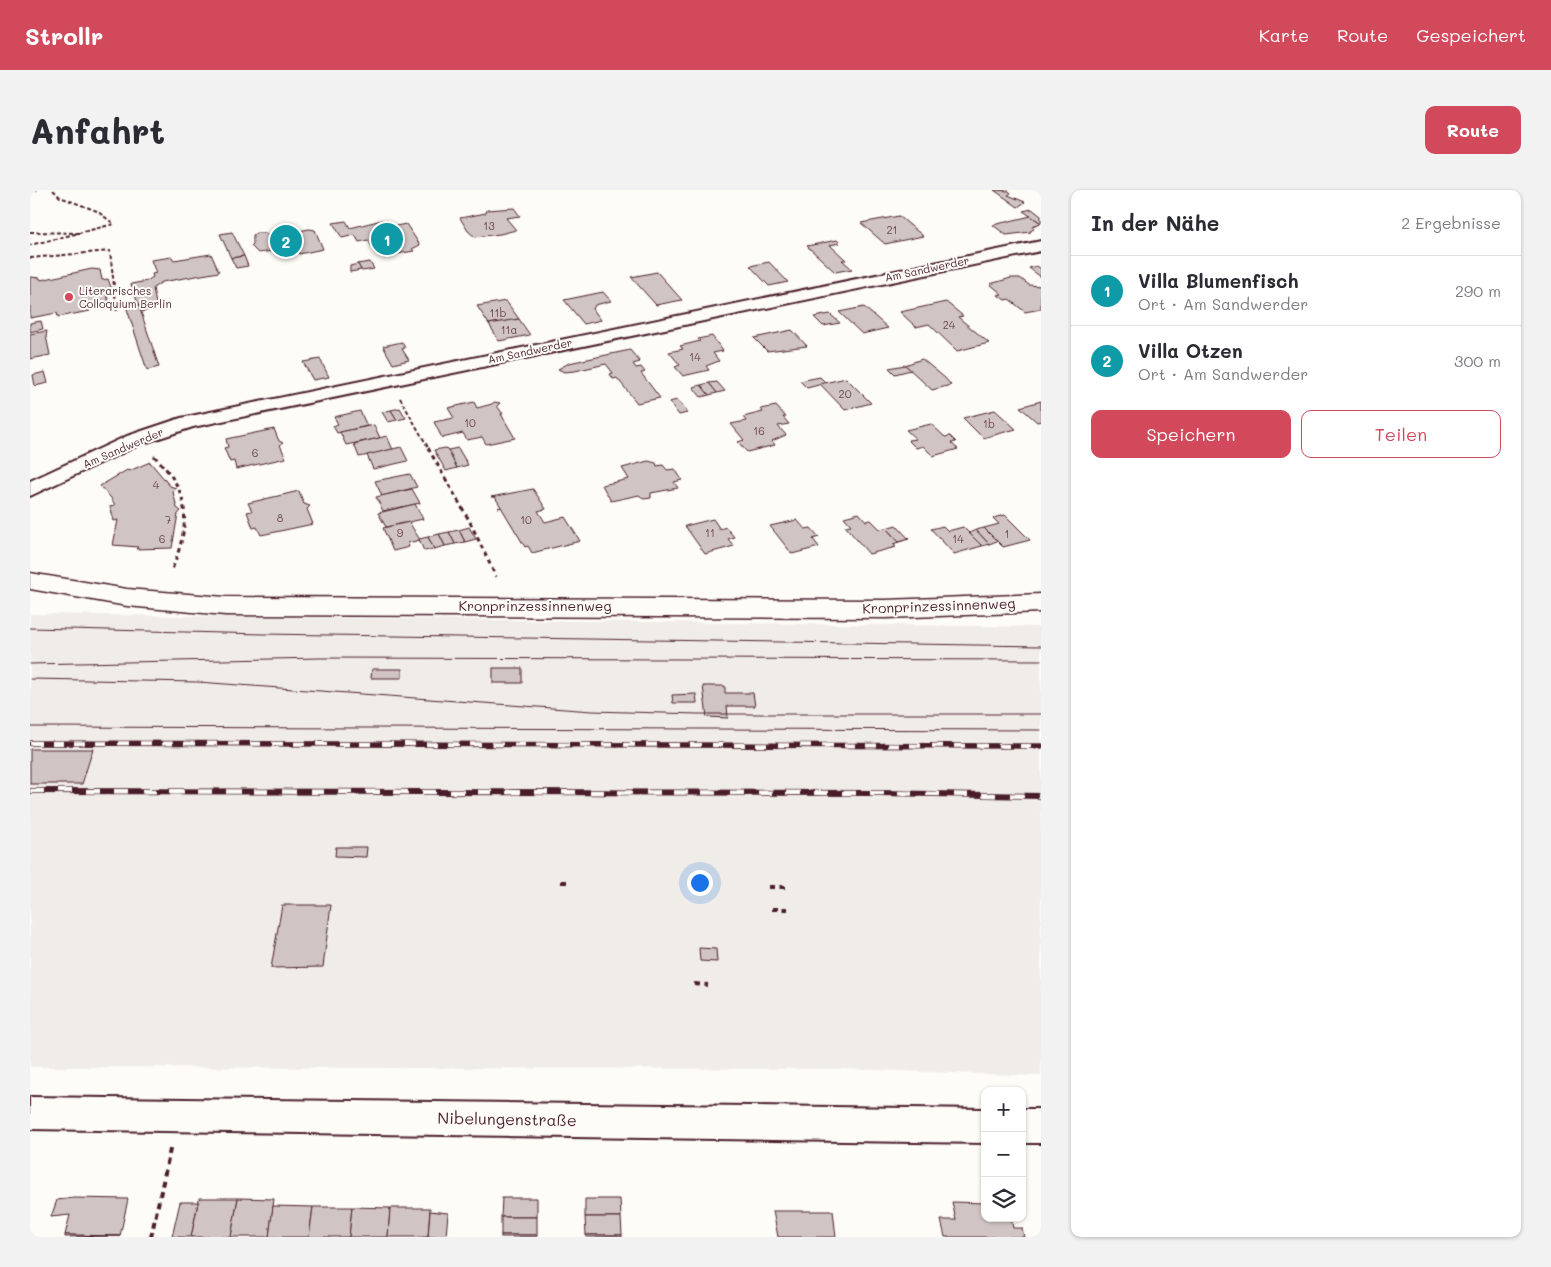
<!DOCTYPE html>
<html lang="de">
<meta charset="utf-8">
<style>
body{margin:0;font-family:Mali,sans-serif;background:#f2f2f3;color:#2b2b33}
.controls{position:absolute;right:15px;bottom:15px;display:grid;overflow:hidden;border-radius:10px;box-shadow:0 1px 4px #0004}
.controls button{width:45px;height:45px;display:grid;place-items:center;padding:0;border:0;border-bottom:1px solid #e1e1e2;background:#fff;color:#2b2b33;font:25px sans-serif}
.you{position:absolute;left:669px;top:692px;width:18px;height:18px;margin:-12px;border:4px solid #fff;border-radius:50%;background:#1a73e8;box-shadow:0 0 0 8px #1a73e833}
.badge{display:grid;place-items:center;width:32px;height:32px;border-radius:50%;background:#d1495b;color:#fff;font-size:16px;font-weight:700}
.pin{position:absolute;translate:-50% -50%;border:2px solid #fff;box-shadow:0 1px 5px #0006}
.list{margin:0;padding:0;list-style:none}
h2{display:flex;justify-content:space-between;align-items:center;height:65px;margin:0;padding:0 20px;font-size:21px}
h2 small{font-size:16px;font-weight:400;color:#7c7c81}
.list li{display:grid;grid-template-columns:32px 1fr auto;gap:15px;align-items:center;box-sizing:border-box;height:70px;padding:0 20px;border-top:1px solid #e1e1e2}
.list b{display:block;font-size:19px;white-space:nowrap}
.list p{margin:0;font-size:16px;white-space:nowrap;color:#7c7c81}
.list em{font-size:16px;font-style:normal;color:#7c7c81}
.actions{display:flex;gap:10px;padding:15px 20px}
.actions a{flex:1;padding:11px 0;border:1px solid #d1495b;border-radius:10px;text-align:center;font-size:18px;color:#d1495b}
.actions .main{background:#d1495b;color:#fff}
.icon{flex:none;width:28px;height:28px;fill:none;stroke:currentColor;stroke-width:2;stroke-linecap:round;stroke-linejoin:round}
.map{position:relative;flex:none;width:1011px;height:1047px;overflow:hidden;border-radius:10px}
header{display:flex;align-items:center;gap:30px;box-sizing:border-box;height:70px;padding:0 25px;background:#d1495b;color:#fff}
header strong{font-size:24px}
nav{display:flex;gap:28px;margin-inline-start:auto;font-size:18px}
.intro{display:flex;align-items:center;justify-content:space-between;box-sizing:border-box;height:120px;padding:0 30px}
h1{margin:0;font-size:35px}
.button{padding:12px 22px;border-radius:10px;background:#d1495b;color:#fff;font-size:18px;font-weight:700}
main{display:flex;gap:30px;padding:0 30px}
aside{flex:1;background:#fff;border-radius:10px;box-shadow:0 1px 4px #0004}
.map>svg:first-child{display:block}
.built{fill:#f0ece8}
.building{fill:#d0c5c4;stroke:#4a1f2b}
.lines{fill:none;stroke-linecap:round;stroke-linejoin:round}
.minor-casing{stroke:#4a1f2b;stroke-width:4}
.secondary-casing{stroke:#4a1f2b;stroke-width:3}
.path-far2{stroke:#4a1f2b;stroke-width:2;stroke-dasharray:4 2.5;stroke-linecap:butt}
.path-far1{stroke:#4a1f2b;stroke-width:3;stroke-dasharray:4.5 4;stroke-linecap:butt}
.path{stroke:#4a1f2b;stroke-width:4;stroke-dasharray:6 4.5;stroke-linecap:butt}
.minor{fill:#fdfcf7;fill-rule:evenodd}
.secondary{fill:#fdfcf7;fill-rule:evenodd}
.tram{stroke:#4a1f2b;stroke-width:1}
.rail-far1-casing{stroke:#4a1f2b;stroke-width:5.5}
.rail-casing{stroke:#4a1f2b;stroke-width:6}
.rail-far1{stroke:#fdfcf7;stroke-width:4;stroke-dasharray:11;stroke-linecap:butt}
.rail{stroke:#fdfcf7;stroke-width:4.5;stroke-dasharray:14;stroke-linecap:butt}
.poi-dot{fill:#d1495b;stroke:#fdfcf7;stroke-width:2}
.labels{text-anchor:middle;stroke-width:4;stroke-linejoin:round;paint-order:stroke}
.number-label{font-size:11px;fill:#6c4851}
.far-street-label{font-size:11px;fill:#4a1f2b;stroke:#fdfcf7}
.far-poi-label{font-size:11px;fill:#4a1f2b;stroke:#fdfcf7;text-anchor:start}
.street-label{font-size:14px;fill:#4a1f2b;stroke:#fdfcf7}
.near-street-label{font-size:16px;fill:#4a1f2b;stroke:#fdfcf7}
</style>
<header>
<strong>Strollr</strong>
<nav><a>Karte</a><a>Route</a><a>Gespeichert</a></nav>
</header>
<div class="intro"><h1>Anfahrt</h1><a class="button">Route</a></div>
<main>
<div class="map">
<svg width="1011" height="1047" viewBox="0 0 1011 1047">
<rect width="100%" height="100%" fill="#fdfcf7"/>
<filter id="ink" filterUnits="userSpaceOnUse"><feTurbulence type="fractalNoise" baseFrequency=".02" numOctaves="2"/><feDisplacementMap in="SourceGraphic" scale="10" xChannelSelector="R" yChannelSelector="G"/><feConvolveMatrix kernelMatrix="1 2 1 2 8 2 1 2 1" color-interpolation-filters="sRGB"/></filter>
<g filter="url(#ink)">
<!-- built -->
<path class="built" d="M0,424L1011,437V886L815,879L0,877Z"/>
<!-- building -->
<g class="building">
<path d="M964,0L979,1L981,3L978,5L995,12L988,17Z"/>
<path d="M484,18L490,26L476,28L486,40L470,44L445,47L438,41L430,28L456,23L457,20Z"/>
<path d="M1002,19L1011,26V33L993,21Z"/>
<path d="M869,26L893,46L855,54L831,33Z"/>
<path d="M1001,26L1011,33L1002,36L1004,39L1000,41L1001,42L976,45L963,35Z"/>
<path d="M352,30L358,32L361,37L376,34L390,55L382,59L384,61L355,66L354,64L346,63L338,50L329,52L325,45L312,48L303,33L316,31L320,38Z"/>
<path d="M279,39L285,40L293,59L269,64L267,58L228,63L221,56L223,54V45L226,43H236L239,47Z"/>
<path d="M202,42L214,66L201,68L190,44Z"/>
<path d="M807,50L810,53L800,55L816,70H812L822,79L805,82L777,56Z"/>
<path d="M181,64L189,82L132,92L123,98L126,114L122,116L123,119L111,122L101,94L117,91L123,87L122,84L126,83L121,70L142,67L144,70Z"/>
<path d="M214,66L218,76L206,78L201,68Z"/>
<path d="M340,72L344,79L332,81L327,74Z"/>
<path d="M739,72L758,92L739,96L720,76Z"/>
<path d="M328,74L331,80L320,82V76Z"/>
<path d="M1007,76L1011,79V87L999,78Z"/>
<path d="M62,79L70,80L72,90L78,89L82,100L76,102L79,112L59,115L60,121L28,127L27,123L0,128V87L10,88L11,90Z"/>
<path d="M627,82L652,110L626,115L601,87Z"/>
<path d="M981,88H990L999,95L1011,96V119L995,122L979,109L975,110L968,105L972,104L960,94Z"/>
<path d="M573,102L581,111L565,115L563,119L571,130L554,134L534,110Z"/>
<path d="M476,111L489,129L459,134L447,116Z"/>
<path d="M916,112L933,126L928,127L959,153L927,161L899,134L886,137L870,122Z"/>
<path d="M108,114L111,122L129,177L117,180L96,116Z"/>
<path d="M834,117L858,138L832,144L809,122Z"/>
<path d="M800,124L810,133L793,136L784,127Z"/>
<path d="M489,129L500,145L469,151L459,134Z"/>
<path d="M11,131L13,139L0,142V133Z"/>
<path d="M762,140L777,156L737,161L724,148Z"/>
<path d="M17,141L16,146L20,165L0,169V144Z"/>
<path d="M682,146L693,161L683,163L689,171L676,176L679,180L653,186L645,177L650,175L639,162L653,159L650,156L670,151L668,149Z"/>
<path d="M372,152L375,158L372,159L379,170L363,174L353,156Z"/>
<path d="M600,160L610,172L603,174L606,178L611,177L615,182L611,183L630,208L607,213L587,188L583,189L580,184L583,183L576,174L545,181L534,182L528,179L539,173Z"/>
<path d="M290,169L299,187L283,190L273,172Z"/>
<path d="M892,169L915,188L921,195L902,200L875,175Z"/>
<path d="M875,175L881,180L865,184L859,178Z"/>
<path d="M15,182L18,193L5,196L3,185Z"/>
<path d="M790,187L796,193L777,198L770,191Z"/>
<path d="M816,188L841,213L815,220L790,194Z"/>
<path d="M687,192L695,201L687,203L679,193Z"/>
<path d="M679,193L687,203L679,205L671,195Z"/>
<path d="M671,195L679,205L671,207L663,197Z"/>
<path d="M647,210L655,219L657,223L649,225L639,212Z"/>
<path d="M1011,211V231L1007,232L990,217Z"/>
<path d="M444,212L447,218L462,214L464,212L470,213L467,216L473,224H471L485,248L456,254L452,247L437,250L433,243L412,248L404,232L424,228L418,218Z"/>
<path d="M746,216L756,227H753L759,234L748,236L756,245L742,251L745,255L717,262L708,252L714,250L701,234L716,231L713,227L733,222L731,219Z"/>
<path d="M370,218L376,228L367,230L361,220Z"/>
<path d="M361,220L367,230L358,232L352,222Z"/>
<path d="M965,220L986,239L953,248L933,228Z"/>
<path d="M330,221L337,236L307,243L303,236L308,234L304,227Z"/>
<path d="M901,234L915,247L920,246L926,252L921,253L928,259L903,266L893,256L886,258L878,250L886,249L876,240Z"/>
<path d="M344,235L350,248L316,255L310,242Z"/>
<path d="M244,239L249,251L253,253L250,255L256,268L206,279L204,271L200,272L194,258L198,257L196,249Z"/>
<path d="M357,246L363,260L329,267L324,254Z"/>
<path d="M371,257L378,271L343,279L337,265Z"/>
<path d="M416,258L418,260L427,278L416,281L404,260Z"/>
<path d="M428,258L438,275L427,278L418,260Z"/>
<path d="M618,271L626,273L627,276L633,275L637,280L645,279L652,290L644,292L648,298L621,303V308L614,309L609,305L581,311L572,295L599,289L592,278Z"/>
<path d="M120,272L140,296L146,298L143,302L147,318L151,321L148,324L142,358L106,359L108,357L83,355L88,330L84,331L80,316L85,315L81,308L70,296L97,280L99,281Z"/>
<path d="M380,284L387,297L352,306L345,291Z"/>
<path d="M382,299L390,313L353,321L346,307Z"/>
<path d="M503,299L516,319L508,321L515,332L535,327L550,351L502,363L498,356L495,357L471,317L468,318L471,317L465,307H461Z"/>
<path d="M269,301L274,314L280,316L277,319L283,334L231,345L227,337L223,338L217,322L222,321L218,313Z"/>
<path d="M385,314L393,329L356,337L348,323Z"/>
<path d="M829,323L836,331L841,330L850,339L856,338L869,352L863,354L866,357L839,364L815,336L821,335L814,327Z"/>
<path d="M975,325L1000,350L973,357L954,338L969,334L963,328Z"/>
<path d="M683,329L690,339L696,337L704,347L698,349L704,356L675,364L655,336Z"/>
<path d="M767,330L775,339L781,338L789,347L783,349L789,357L762,364L740,336Z"/>
<path d="M379,332L390,350L378,353L379,357L363,361L353,338Z"/>
<path d="M866,335L879,349L869,352L856,338Z"/>
<path d="M913,336L918,341L933,337L952,356L924,364L901,339Z"/>
<path d="M439,337L446,349L435,352L429,340Z"/>
<path d="M954,338L967,351L959,354L946,340Z"/>
<path d="M429,340L435,352L425,354L419,342Z"/>
<path d="M946,340L959,354L952,356L939,343Z"/>
<path d="M419,342L425,354L415,356L409,344Z"/>
<path d="M409,344L415,356L404,359L398,347Z"/>
<path d="M398,347L404,359L394,361L389,349Z"/>
<rect x="463" y="478" width="29" height="15"/>
<path d="M342,479H372V488H341Z"/>
<path d="M673,496H695V503H723L725,516H697L698,528L677,527Z"/>
<path d="M666,504L667,513H643L642,505Z"/>
<path d="M0,559H63L52,594H0Z"/>
<path d="M306,657H337L336,667L305,666Z"/>
<path d="M252,715H301L293,777L241,778Z"/>
<path d="M669,758L686,759L687,772L670,771Z"/>
<path d="M44,1008L98,1009L90,1046L35,1045L40,1025L21,1027L27,1010Z"/>
<path d="M169,1008H208L201,1047H161Z"/>
<path d="M208,1008L244,1009L239,1047H201Z"/>
<path d="M472,1008H507V1027H471Z"/>
<path d="M555,1009H590L591,1027H555Z"/>
<path d="M150,1012H168L161,1047H142Z"/>
<path d="M922,1012L955,1013V1028H981L983,1038H992L994,1047H915L911,1030H926Z"/>
<path d="M243,1016L283,1017L279,1047H239Z"/>
<path d="M283,1017H322L319,1047H279Z"/>
<path d="M322,1017L360,1018L358,1047H319Z"/>
<path d="M360,1018H400L398,1047H358Z"/>
<path d="M400,1021L418,1023L416,1047H398Z"/>
<path d="M743,1021H803L806,1047H748Z"/>
<rect x="471" y="1027" width="36" height="18"/>
<path d="M555,1027H591L592,1045H556Z"/>
<path d="M35,1045L90,1046L35,1047Z"/>
<rect x="471" y="1045" width="36" height="2"/>
<rect x="556" y="1045" width="36" height="2"/>
</g>
<g class="lines">
<defs>
<g id="minor">
<path d="M1011,51V61L163,237L111,254L0,306V291L97,246L151,228Z"/>
<path d="M0,907L955,919V953L0,939Z"/>
<rect x="992" y="919" width="19" height="34"/>
</g>
<path id="secondary" d="M0,383L97,399L195,407L856,410L1011,404V422L856,428L195,425L97,416L0,399Z"/>
</defs>
<!-- minor casing -->
<use href="#minor" class="minor-casing"/>
<!-- secondary casing -->
<use href="#secondary" class="secondary-casing"/>
<!-- path-far2 -->
<g class="path-far2">
<path d="M23,0L30,7L67,21L84,34L49,43"/>
<path d="M0,2L7,0"/>
<path d="M0,42L49,43L0,55"/>
<path d="M0,68L80,61L87,122"/>
<path d="M370,208L399,259"/>
</g>
<!-- path-far1 -->
<g class="path-far1">
<path d="M398,258L439,330L466,387"/>
<path d="M124,266C163,304 160,334 141,382"/>
</g>
<!-- path -->
<g class="path">
<path d="M531,692H537"/>
<path d="M739,697H755"/>
<path d="M742,719H758"/>
<path d="M664,794L678,795"/>
<path d="M121,1047L141,955"/>
</g>
<!-- minor -->
<use href="#minor" class="minor"/>
<!-- secondary -->
<use href="#secondary" class="secondary"/>
<!-- tram -->
<g class="tram">
<path d="M0,438L233,444L1011,456"/>
<path d="M0,474L290,468L1011,470"/>
<path d="M0,489L168,492L562,521L668,524H1011"/>
<path d="M0,537L1011,540"/>
</g>
<defs>
<path id="rail-far1" d="M0,553L1011,556"/>
<path id="rail" d="M0,601L850,603L1011,606"/>
</defs>
<!-- rail-far1 casing -->
<use href="#rail-far1" class="rail-far1-casing"/>
<!-- rail casing -->
<use href="#rail" class="rail-casing"/>
<!-- rail-far1 -->
<use href="#rail-far1" class="rail-far1"/>
<!-- rail -->
<use href="#rail" class="rail"/>
</g>
</g>
<!-- markers -->
<circle class="poi-dot" cx="39" cy="107" r="5"/>
<g class="labels">
<!-- number labels -->
<g class="number-label">
<text x="459" y="40">13</text>
<text x="862" y="44">21</text>
<text x="468" y="127">11b</text>
<text x="919" y="139">24</text>
<text x="479" y="144">11a</text>
<text x="665" y="171">14</text>
<text x="815" y="208">20</text>
<text x="440" y="237">10</text>
<text x="959" y="238">1b</text>
<text x="729" y="245">16</text>
<text x="225" y="267">6</text>
<text x="126" y="299">4</text>
<text x="250" y="332">8</text>
<text x="138" y="334">7</text>
<text x="496" y="334">10</text>
<text x="370" y="347">9</text>
<text x="680" y="347">11</text>
<text x="977" y="348">1</text>
<text x="132" y="353">6</text>
<text x="928" y="353">14</text>
</g>
<!-- far-street labels -->
<g class="far-street-label">
<text transform="translate(897 79) rotate(-12)" y="4">Am Sandwerder</text>
<text transform="translate(500 161) rotate(-12)" y="4">Am Sandwerder</text>
<text transform="translate(93 258) rotate(-23)" y="4">Am Sandwerder</text>
</g>
<!-- far-poi labels -->
<g class="far-poi-label">
<text x="49" y="105">Literarisches<tspan x="49" dy="13">Colloquium Berlin</tspan></text>
</g>
<!-- street labels -->
<g class="street-label">
<text x="505" y="421">Kronprinzessinnenweg</text>
<text transform="translate(909 416) rotate(-2)" y="5">Kronprinzessinnenweg</text>
</g>
<!-- near-street labels -->
<g class="near-street-label">
<text transform="translate(477 929) rotate(1)" y="6">Nibelungenstraße</text>
</g>
</g>
</svg>
<div class="controls">
<button>+</button>
<button>−</button>
<button><svg class="icon" aria-label="layers" viewBox="0 0 24 24"><path d="M12 4l9 5-9 5-9-5zM3 14l9 5 9-5"/></svg></button>
</div>
<div class="you"></div>
<div class="pin badge" style="left:357px;top:49px;background:#0f9aa8">1</div>
<div class="pin badge" style="left:256px;top:51px;background:#0f9aa8">2</div>
</div>
<aside>
<h2>In der Nähe<small>2 Ergebnisse</small></h2>
<ul class="list">
<li><span class="badge" style="background:#0f9aa8">1</span><div><b>Villa Blumenfisch</b><p>Ort · Am Sandwerder</p></div><em>290 m</em></li>
<li><span class="badge" style="background:#0f9aa8">2</span><div><b>Villa Otzen</b><p>Ort · Am Sandwerder</p></div><em>300 m</em></li>
</ul>
<div class="actions"><a class="main">Speichern</a><a>Teilen</a></div>
</aside>
</main>
